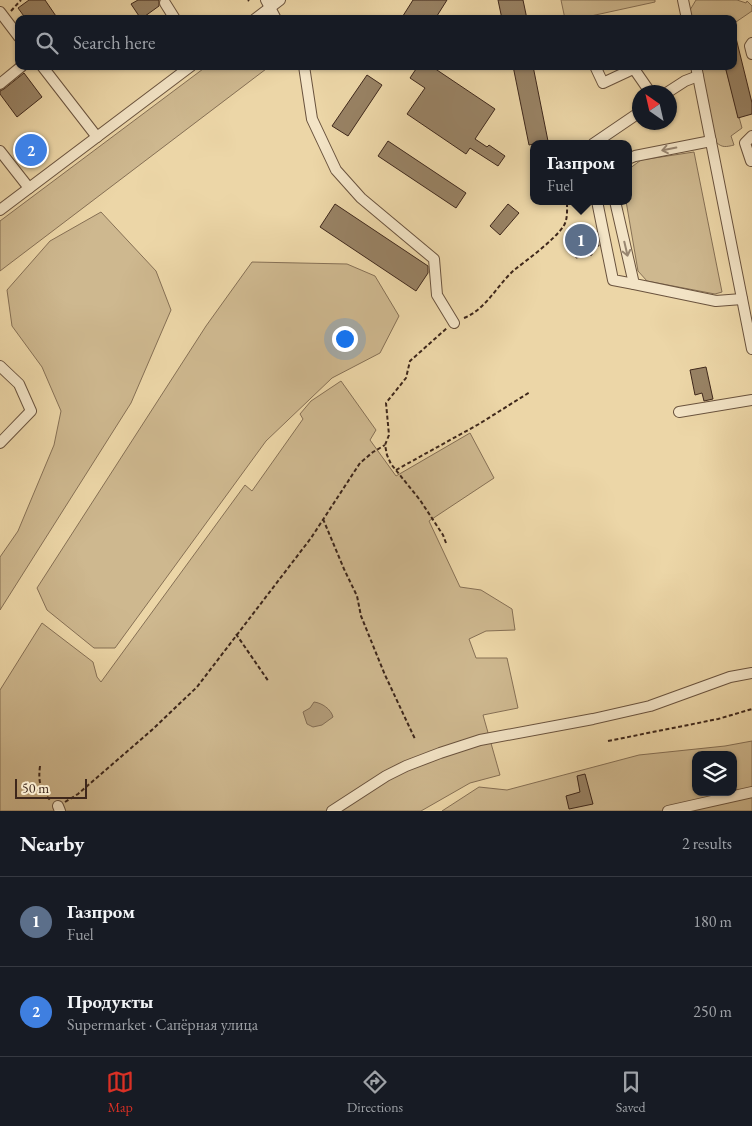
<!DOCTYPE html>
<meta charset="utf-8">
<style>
body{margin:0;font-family:"EB Garamond",serif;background:#242831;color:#f1f3f6}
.controls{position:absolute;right:15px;bottom:15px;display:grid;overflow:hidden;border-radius:10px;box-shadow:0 1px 4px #0004}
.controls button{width:45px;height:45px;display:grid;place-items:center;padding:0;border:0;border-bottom:1px solid #363941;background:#171b24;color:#f1f3f6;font:25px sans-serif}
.compass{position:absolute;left:632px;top:85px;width:45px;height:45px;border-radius:50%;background:#171b24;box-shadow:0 1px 4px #0004;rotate:326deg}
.scale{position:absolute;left:15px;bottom:12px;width:72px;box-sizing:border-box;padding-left:5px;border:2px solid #3e271b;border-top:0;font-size:14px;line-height:18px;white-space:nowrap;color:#3e271b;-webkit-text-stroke:4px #f3e4c6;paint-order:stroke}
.you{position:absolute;left:344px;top:338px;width:18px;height:18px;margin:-12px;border:4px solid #fff;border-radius:50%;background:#1a73e8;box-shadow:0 0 0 8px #1a73e833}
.badge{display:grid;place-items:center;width:32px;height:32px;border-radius:50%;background:#d93025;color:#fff;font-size:16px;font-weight:700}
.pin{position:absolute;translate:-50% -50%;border:2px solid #fff;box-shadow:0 1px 5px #0006}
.popup{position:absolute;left:530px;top:140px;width:102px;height:65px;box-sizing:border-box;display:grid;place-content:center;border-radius:10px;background:#171b24;filter:drop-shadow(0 1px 4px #0005);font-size:16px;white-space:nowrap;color:#9ea1a6}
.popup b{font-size:19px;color:#f1f3f6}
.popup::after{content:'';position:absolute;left:50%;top:100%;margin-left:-10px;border:10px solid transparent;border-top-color:#171b24}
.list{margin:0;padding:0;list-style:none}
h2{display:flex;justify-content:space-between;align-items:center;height:65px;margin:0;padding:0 20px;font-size:21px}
h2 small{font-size:16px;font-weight:400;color:#9ea1a6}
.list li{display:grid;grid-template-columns:32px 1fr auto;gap:15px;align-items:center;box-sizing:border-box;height:90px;padding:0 20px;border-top:1px solid #363941}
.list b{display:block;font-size:19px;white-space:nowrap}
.list p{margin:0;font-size:16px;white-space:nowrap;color:#9ea1a6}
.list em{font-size:16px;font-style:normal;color:#9ea1a6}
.icon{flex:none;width:28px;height:28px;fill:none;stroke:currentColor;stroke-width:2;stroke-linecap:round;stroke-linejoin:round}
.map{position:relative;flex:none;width:752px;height:811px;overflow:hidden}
.search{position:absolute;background:#171b24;box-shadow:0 1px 4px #0004;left:15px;right:15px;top:15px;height:55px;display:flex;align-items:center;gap:12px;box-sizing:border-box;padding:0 18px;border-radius:10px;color:#9ea1a6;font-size:19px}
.sheet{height:245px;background:#171b24}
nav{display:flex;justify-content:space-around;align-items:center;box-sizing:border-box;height:70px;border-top:1px solid #363941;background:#171b24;font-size:14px;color:#9ea1a6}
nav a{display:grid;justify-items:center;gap:2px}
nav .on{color:#d93025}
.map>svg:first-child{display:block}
.green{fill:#ceb88f;stroke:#867055;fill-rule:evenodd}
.water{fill:#b19a77;stroke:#836c52}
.building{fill:#988264;stroke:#3e271b}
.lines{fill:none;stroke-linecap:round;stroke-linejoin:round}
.minor-casing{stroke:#6a533e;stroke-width:12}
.path{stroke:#3e271b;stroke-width:2;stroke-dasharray:4 2.5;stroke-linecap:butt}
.minor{stroke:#f3e4c6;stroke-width:10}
.oneway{stroke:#988670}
</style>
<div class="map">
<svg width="752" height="811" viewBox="0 0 752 811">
<rect width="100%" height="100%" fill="#ecd6a7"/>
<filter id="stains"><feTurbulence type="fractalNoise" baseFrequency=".004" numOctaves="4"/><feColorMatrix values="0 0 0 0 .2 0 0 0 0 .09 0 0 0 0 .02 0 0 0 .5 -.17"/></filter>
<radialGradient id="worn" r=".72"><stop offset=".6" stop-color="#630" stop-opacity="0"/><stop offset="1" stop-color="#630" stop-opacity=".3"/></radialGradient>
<!-- green -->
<g class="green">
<path d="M561,0H655V2L577,19H565Z"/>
<path d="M696,0H737L746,3L747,1L752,6V11L733,24V19H692L690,10Z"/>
<path d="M207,66H270L0,271V221Z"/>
<path d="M701,66H725L742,128L731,136L734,145C726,147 722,148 716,142Z"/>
<path d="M694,152L722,292L715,294L647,281L638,271L626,201H628L629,169L641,160Z"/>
<path d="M101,212L156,271L171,310L131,403L0,610V557L18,531L54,445L61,411L42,367L12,326L7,290L50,241Z"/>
<path d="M252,262L347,264L375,276L399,316L380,353L332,378L266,441L115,648H94L47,610L37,588L206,326Z"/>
<path d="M341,381L376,430L370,440L396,476L470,433L494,478L429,521L460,587L481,590L512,609L515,630L486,631L469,639L476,658H507L518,708L483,715L500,775L470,783L421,811H0V690L42,623L93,662L97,677L101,682L245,485L252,491L303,419L300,414L311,401Z"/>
<path d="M752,741V811H442L479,787L507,790L639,755L725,746ZM696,755H733V792H696Z"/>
</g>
<!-- water -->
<path class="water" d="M314,702C322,703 331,709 333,717L322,725L313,727L307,724L303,712L310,708Z"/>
<!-- building -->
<g class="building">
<path d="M29,0H45L58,19H26L18,8Z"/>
<path d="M138,0H159V6L141,19L131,4Z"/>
<path d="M413,0H447L435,19H401Z"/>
<path d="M498,0H523L527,19H502Z"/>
<path d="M733,38H736L752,103V114L738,118L725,66H733Z"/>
<path d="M418,66H431L495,109L475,139L487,147L489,145L505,156L498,166L470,148L466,154L407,114L425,88L410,78Z"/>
<path d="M513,66H533L548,141L529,145Z"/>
<path d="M24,73L42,97L17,117L0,94V91L4,89Z"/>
<path d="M367,75L382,85L348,136L332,126Z"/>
<path d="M36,138L44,148L25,162L18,152Z"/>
<path d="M388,141L466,193L456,208L378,156Z"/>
<path d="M335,204L428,266V273L416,291L320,227Z"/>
<path d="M508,204L519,213L500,235L490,226Z"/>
<path d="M588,230L589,233L596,231L599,246L591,247L592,255L576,258L572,233Z"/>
<path d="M706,367L713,399L704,401L702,393L695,395L690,370Z"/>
<path d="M585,774L593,804L569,809L566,796L580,792L577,776Z"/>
</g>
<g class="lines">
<defs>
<g id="minor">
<path d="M266,0L276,19"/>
<path d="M683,0L687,19"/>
<path d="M165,3L175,19"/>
<path d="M0,12L19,37"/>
<path d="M255,19L280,0"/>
<path d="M752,43L750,46L752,54"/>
<path d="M42,66L97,137"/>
<path d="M304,66L312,119L336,170L361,198L434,259L437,295L454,323"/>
<path d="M595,66L603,83L633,69"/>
<path d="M632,66L650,92"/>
<path d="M696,66L752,349"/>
<path d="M0,84L22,66"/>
<path d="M668,92L685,81L698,76"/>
<path d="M593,144L640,112"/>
<path d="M0,151L29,188"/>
<path d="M628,159L635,156L711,141"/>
<path d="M751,161L745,143L752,136"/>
<path d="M597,201L613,280L634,284"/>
<path d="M615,201L634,284L716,301L742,299"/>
<path d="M0,210L191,66"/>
<path d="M0,366L19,384L31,411L0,443"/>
<path d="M679,412L752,400"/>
<path d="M58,806L60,811"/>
<path d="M332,811L386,776L406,766L440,753L480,740L593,719L650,706L730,677L752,673"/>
<path d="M668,811L752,792"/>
</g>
</defs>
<!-- minor casing -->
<use href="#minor" class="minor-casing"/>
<!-- path -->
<g class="path">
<path d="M248,0L249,1"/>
<path d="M11,11L21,0"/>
<path d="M464,318C486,309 496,287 513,271C528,259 552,242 563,227C568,220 567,210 567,201"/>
<path d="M396,470L479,424L530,392"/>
<path d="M323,519L344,569L357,596L361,616L385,675L415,739"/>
<path d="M446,543L443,535L420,500L391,464L387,455L385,445L389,435L386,403L406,378L410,361L447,328"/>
<path d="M236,634L269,682"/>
<path d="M608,741L718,719L752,709"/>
<path d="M40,766C38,782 40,789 51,801"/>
<path d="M65,802L78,794L153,729L197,687L311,538L360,463L373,452L385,445"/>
</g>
<!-- minor -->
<use href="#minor" class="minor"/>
</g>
<!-- one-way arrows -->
<defs><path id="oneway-shaft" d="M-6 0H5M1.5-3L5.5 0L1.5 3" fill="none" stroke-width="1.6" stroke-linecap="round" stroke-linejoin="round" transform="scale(1.25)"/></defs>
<g class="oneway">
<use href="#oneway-shaft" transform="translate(669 149) rotate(169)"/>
<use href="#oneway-shaft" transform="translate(626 249) rotate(77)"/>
</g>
<rect width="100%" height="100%" filter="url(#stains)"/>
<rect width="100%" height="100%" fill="url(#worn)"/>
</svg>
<div class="controls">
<button><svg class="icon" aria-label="layers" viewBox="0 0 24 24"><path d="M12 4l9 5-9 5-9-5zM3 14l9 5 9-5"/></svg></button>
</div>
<svg class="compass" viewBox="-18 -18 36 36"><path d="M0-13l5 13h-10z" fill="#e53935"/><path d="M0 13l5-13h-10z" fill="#9ea1a6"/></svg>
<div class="scale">50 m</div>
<div class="you"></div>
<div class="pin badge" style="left:581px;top:240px;background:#5c6f8a">1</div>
<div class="popup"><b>Газпром</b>Fuel</div>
<div class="pin badge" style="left:31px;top:150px;background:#3f7fe0">2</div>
<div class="search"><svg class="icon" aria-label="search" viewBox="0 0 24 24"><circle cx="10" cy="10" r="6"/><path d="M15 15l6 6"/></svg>Search here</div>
</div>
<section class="sheet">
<h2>Nearby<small>2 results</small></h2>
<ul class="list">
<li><span class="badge" style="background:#5c6f8a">1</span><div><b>Газпром</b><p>Fuel</p></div><em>180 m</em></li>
<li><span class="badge" style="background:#3f7fe0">2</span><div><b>Продукты</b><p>Supermarket · Сапёрная улица</p></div><em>250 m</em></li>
</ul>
</section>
<nav>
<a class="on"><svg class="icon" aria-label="map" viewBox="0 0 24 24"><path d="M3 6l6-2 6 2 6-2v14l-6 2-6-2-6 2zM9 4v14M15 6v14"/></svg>Map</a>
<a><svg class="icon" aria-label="directions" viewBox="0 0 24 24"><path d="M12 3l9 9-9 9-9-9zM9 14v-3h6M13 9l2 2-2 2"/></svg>Directions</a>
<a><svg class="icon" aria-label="saved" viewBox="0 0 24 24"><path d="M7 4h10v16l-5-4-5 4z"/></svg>Saved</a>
</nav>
